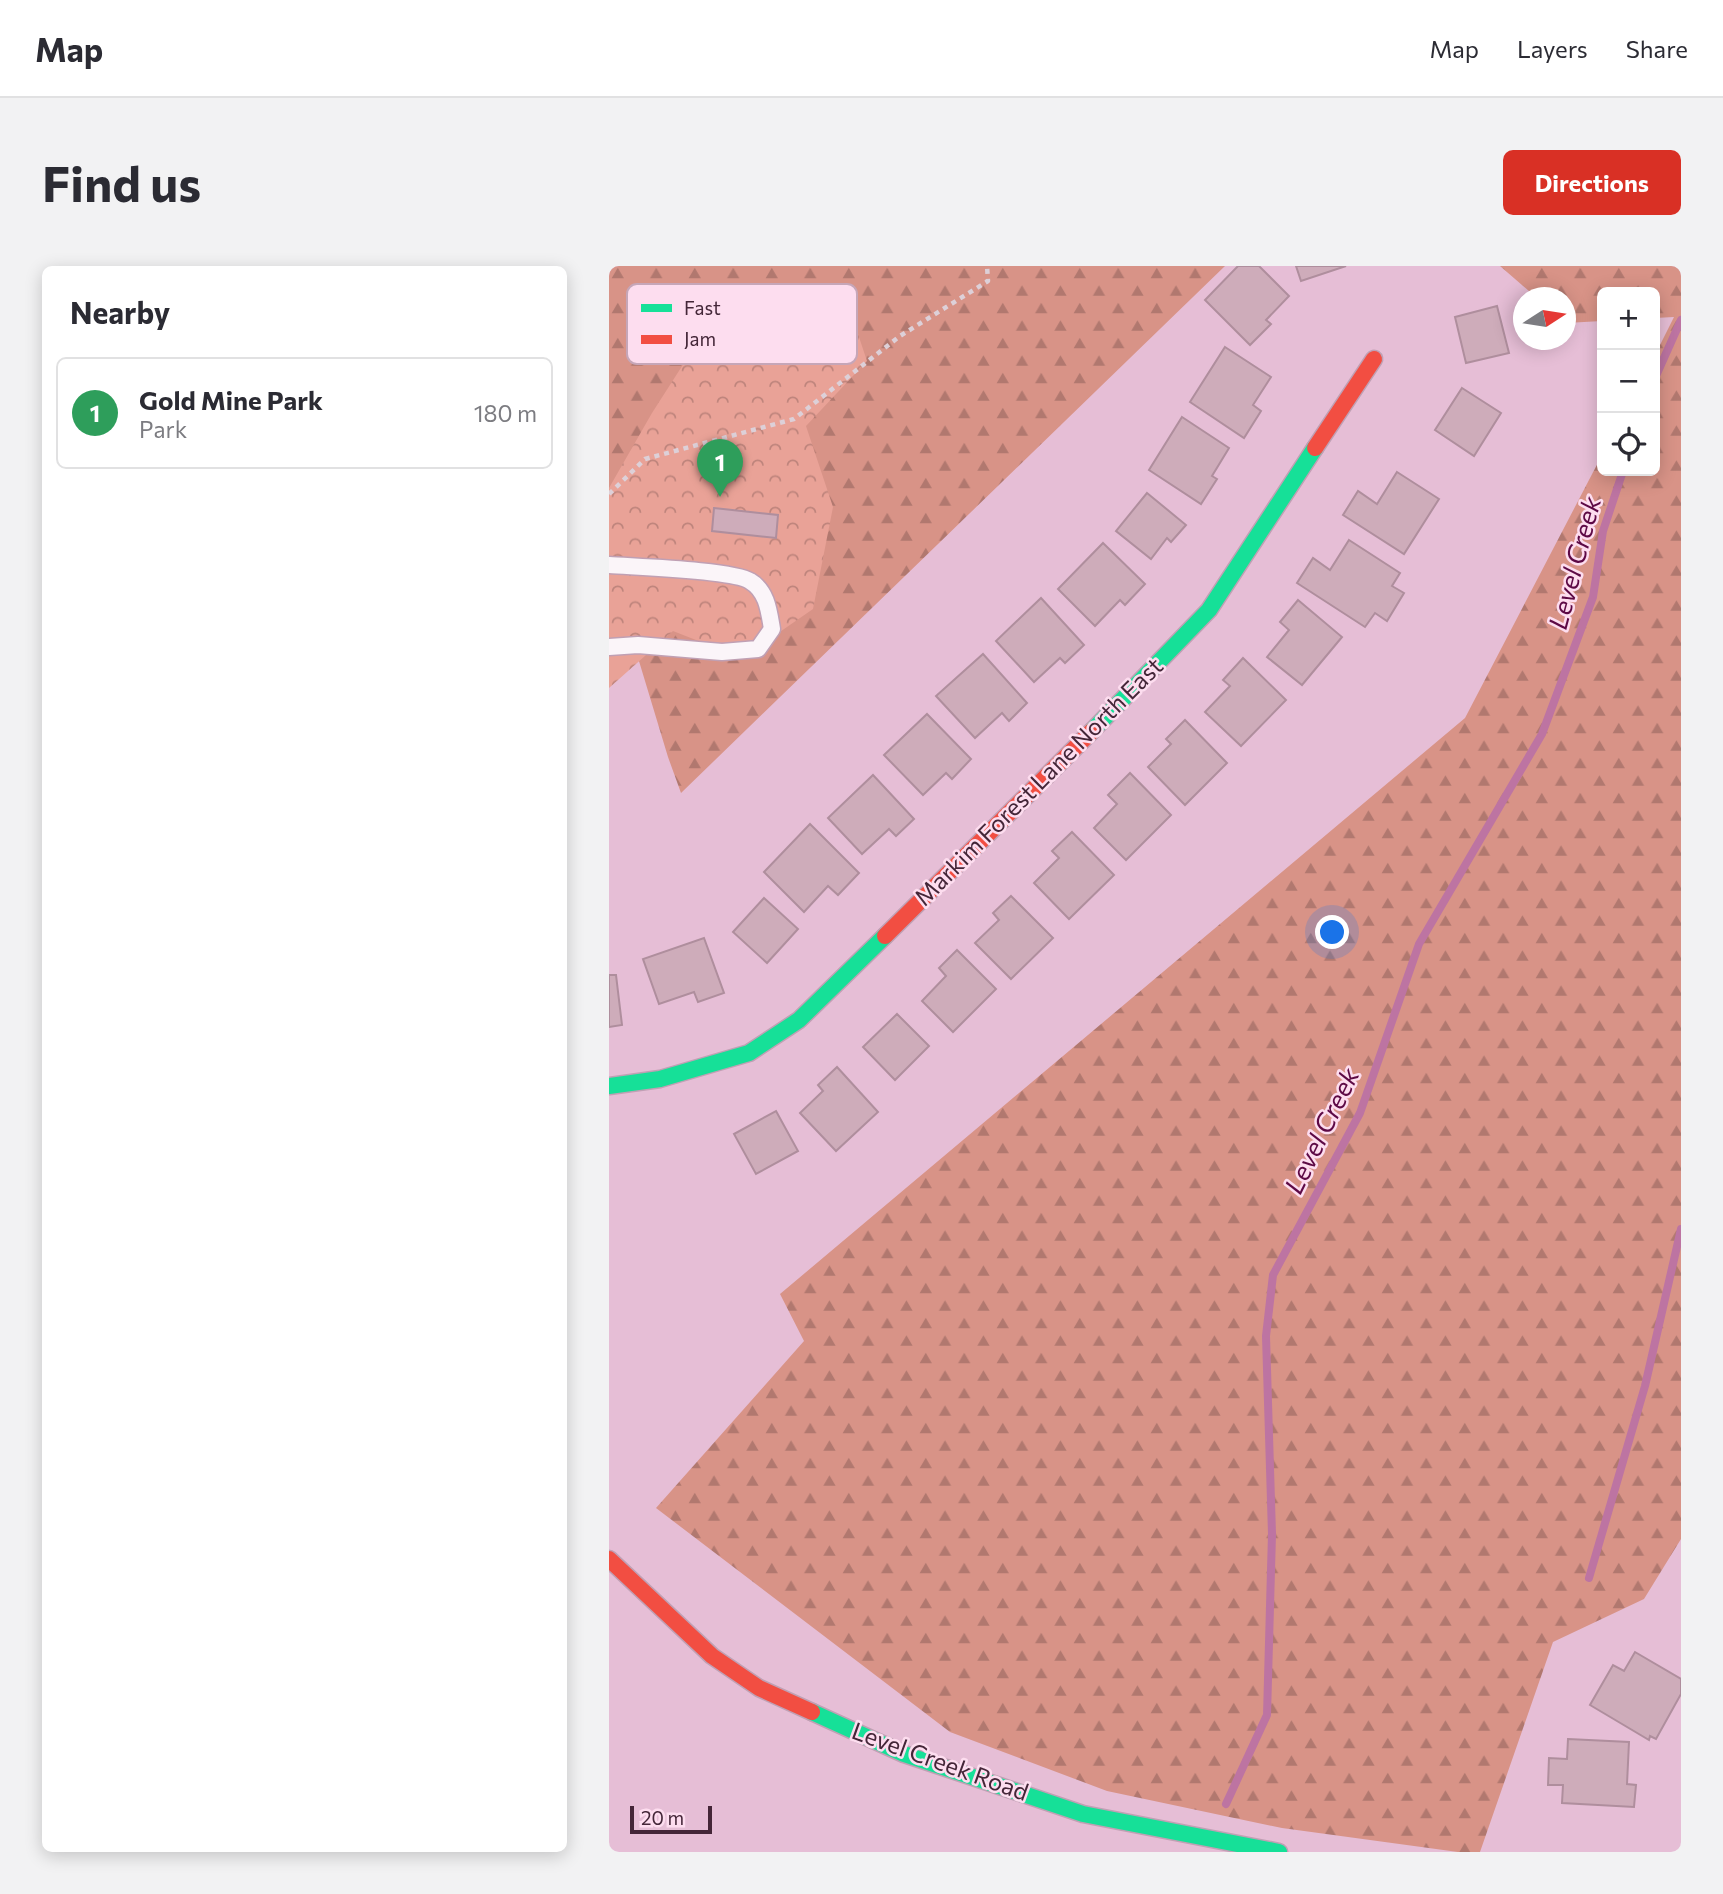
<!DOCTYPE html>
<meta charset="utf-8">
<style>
body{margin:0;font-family:Commissioner,sans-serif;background:#f2f2f3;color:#2b2b33}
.controls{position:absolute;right:21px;top:21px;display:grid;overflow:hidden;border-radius:10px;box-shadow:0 4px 18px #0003}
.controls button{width:63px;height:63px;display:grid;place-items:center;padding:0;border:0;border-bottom:2px solid #e1e1e2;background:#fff;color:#2b2b33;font:35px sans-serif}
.compass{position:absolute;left:904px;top:21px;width:63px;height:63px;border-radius:50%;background:#fff;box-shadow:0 4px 18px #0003;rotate:78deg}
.scale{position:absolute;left:21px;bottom:18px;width:82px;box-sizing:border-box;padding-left:7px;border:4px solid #442638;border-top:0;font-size:19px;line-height:24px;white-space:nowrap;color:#442638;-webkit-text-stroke:5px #fdddef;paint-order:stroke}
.you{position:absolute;left:724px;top:667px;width:24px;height:24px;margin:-18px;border:5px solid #fff;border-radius:50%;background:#1a73e8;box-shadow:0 0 0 10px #1a73e833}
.badge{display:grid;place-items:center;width:46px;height:46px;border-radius:50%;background:#d93025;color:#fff;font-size:23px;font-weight:700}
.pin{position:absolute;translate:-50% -58px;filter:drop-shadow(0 2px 4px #0008)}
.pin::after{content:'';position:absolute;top:37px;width:24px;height:21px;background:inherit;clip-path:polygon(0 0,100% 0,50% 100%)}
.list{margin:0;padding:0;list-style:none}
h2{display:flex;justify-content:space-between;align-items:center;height:91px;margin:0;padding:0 28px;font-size:30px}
h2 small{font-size:23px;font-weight:400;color:#7c7c81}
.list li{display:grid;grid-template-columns:46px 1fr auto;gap:21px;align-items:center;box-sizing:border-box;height:112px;margin:0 14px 14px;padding:0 14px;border:2px solid #e1e1e2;border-radius:10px}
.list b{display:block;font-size:26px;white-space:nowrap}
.list p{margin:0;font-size:23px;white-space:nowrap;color:#7c7c81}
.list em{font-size:23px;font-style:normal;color:#7c7c81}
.icon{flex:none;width:38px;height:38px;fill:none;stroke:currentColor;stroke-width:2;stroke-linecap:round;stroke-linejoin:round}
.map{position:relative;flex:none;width:1072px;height:1586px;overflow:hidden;border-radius:10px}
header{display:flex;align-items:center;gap:42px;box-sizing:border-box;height:98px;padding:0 35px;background:#fff;border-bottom:2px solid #e1e1e2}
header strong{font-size:33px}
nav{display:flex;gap:38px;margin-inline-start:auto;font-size:24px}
.intro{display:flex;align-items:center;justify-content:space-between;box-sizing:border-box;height:168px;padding:0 42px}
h1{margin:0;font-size:49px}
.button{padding:18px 32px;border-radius:10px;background:#d93025;color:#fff;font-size:24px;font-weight:700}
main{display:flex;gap:42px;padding:0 42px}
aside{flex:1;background:#fff;border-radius:10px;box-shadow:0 4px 18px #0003}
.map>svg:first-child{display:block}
.forest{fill:url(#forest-firs)}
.park{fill:url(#park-crowns)}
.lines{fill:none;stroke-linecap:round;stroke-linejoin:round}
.stream{stroke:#bd74a2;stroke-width:8}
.building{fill:#ceacba;stroke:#af8e9d;stroke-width:2}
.lane-casing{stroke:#c0a0b4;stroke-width:19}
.fast-casing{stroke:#c0a0b4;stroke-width:19}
.jam-casing{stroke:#c0a0b4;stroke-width:19}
.path{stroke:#ddd0d8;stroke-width:4.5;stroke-dasharray:5 5;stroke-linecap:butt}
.lane{stroke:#fbf5f9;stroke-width:16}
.fast{stroke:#16e098;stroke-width:16}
.jam{stroke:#f24e42;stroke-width:16}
.labels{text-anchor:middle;stroke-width:5;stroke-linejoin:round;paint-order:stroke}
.street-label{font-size:24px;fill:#442638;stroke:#fdddef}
.water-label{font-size:26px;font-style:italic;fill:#5d0945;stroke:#fdddef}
.key{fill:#fdddef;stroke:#c6a6b8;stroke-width:2}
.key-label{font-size:19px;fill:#442638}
</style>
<header>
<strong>Map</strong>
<nav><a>Map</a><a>Layers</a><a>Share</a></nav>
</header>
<div class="intro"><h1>Find us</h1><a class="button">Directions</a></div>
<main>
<aside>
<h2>Nearby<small></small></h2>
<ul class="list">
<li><span class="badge" style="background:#2e9e5b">1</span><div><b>Gold Mine Park</b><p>Park</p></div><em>180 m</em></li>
</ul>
</aside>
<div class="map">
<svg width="1072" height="1586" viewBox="0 0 1072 1586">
<defs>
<pattern id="forest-firs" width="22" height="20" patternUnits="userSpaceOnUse" patternTransform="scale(1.75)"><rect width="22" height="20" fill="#d89387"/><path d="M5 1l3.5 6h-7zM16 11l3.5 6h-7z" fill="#b1786f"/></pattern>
<pattern id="park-crowns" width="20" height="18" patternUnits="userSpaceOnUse" patternTransform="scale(1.75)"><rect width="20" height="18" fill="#e9a297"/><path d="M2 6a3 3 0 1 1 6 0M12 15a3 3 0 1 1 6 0" fill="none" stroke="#be847c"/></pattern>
</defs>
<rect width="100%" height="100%" fill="#e6bed6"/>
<!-- forest -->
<g class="forest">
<path d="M0,0H616L72,527L59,491L10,329L0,321Z"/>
<path d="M891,0H1072V1273L1035,1333L944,1376L871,1586H849L673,1562L498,1525L341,1466L47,1242L195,1075L171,1028L856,452L993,189V205H1046V89L1065,51L1046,52V26H993V55L957,57L956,32L927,31Z"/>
</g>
<!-- park -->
<path class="park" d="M173,32L238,35L258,95L197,160L224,241L204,343L133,392L64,365L0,422V222L43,147L109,44Z"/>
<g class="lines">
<!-- stream -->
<g class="stream">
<path d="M1046,112L1072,54"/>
<path d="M980,1312L1036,1120L1072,963"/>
<path d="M617,1538L658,1449L663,1268L657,1070L664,1009L751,847L810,678L933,468L984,331L994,265L1014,205"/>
</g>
</g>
<!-- building -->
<g class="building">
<path d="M629,0H650L680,30L657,54L662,58L641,79L596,34Z"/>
<path d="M687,0H737L692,15Z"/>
<path d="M888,40L900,87L857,97L846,51Z"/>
<path d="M616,81L662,111L644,139L652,145L635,172L581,136Z"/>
<path d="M853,122L892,147L865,190L826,164Z"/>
<path d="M573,151L620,182L603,210L608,213L592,238L540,204Z"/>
<path d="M788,206L830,233L795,288L734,249L749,225L768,238Z"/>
<path d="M538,227L577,259L562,276L558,272L542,293L507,265Z"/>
<path d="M105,242L169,249L167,272L103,265Z"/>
<path d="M740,274L791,307L783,320L795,327L778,355L766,347L756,361L688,317L704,292L721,304Z"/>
<path d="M494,277L536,318L516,339L511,334L486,360L449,323Z"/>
<path d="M432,332L475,379L456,397L451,392L425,416L387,375Z"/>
<path d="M689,334L733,371L693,419L658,391L680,364L671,356Z"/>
<path d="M374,388L418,437L400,455L393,447L366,472L327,430Z"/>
<path d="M634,392L677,434L632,480L596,446L621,420L614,414Z"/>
<path d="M318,448L362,493L343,513L337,507L314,529L275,489Z"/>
<path d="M576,454L618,497L576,539L539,501L562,478L557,473Z"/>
<path d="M521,507L562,549L517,594L485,562L508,538L499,529Z"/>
<path d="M264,509L305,553L287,570L280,563L253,588L219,552Z"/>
<path d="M201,558L250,607L229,629L219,620L195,646L155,606Z"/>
<path d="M463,566L505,609L460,653L425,617L450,592L443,585Z"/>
<path d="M402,630L444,672L402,713L366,677L390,654L384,647Z"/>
<path d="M155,632L189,663L158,697L124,666Z"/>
<path d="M95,672L115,727L89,736L85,726L50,738L34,693Z"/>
<path d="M348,684L387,723L344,766L313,735L337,710L330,702Z"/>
<path d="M0,709H7L13,759L0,761Z"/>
<path d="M288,748L320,780L286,814L254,781Z"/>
<path d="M228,801L269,846L227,885L191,847L214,825L209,819Z"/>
<path d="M167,845L189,885L147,908L125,868Z"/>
<path d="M1026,1386L1072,1413V1428L1047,1473L1041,1470L1040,1474L981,1439L1004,1399L1015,1405Z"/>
<path d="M959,1473L1020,1476L1018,1518L1027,1519L1025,1541L953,1537L954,1519H939L940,1492L958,1493Z"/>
</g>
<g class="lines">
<defs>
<path id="lane" d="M0,299C26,301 124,304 141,315C158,325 160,345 163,363L149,383L113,386L29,379L0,381"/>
<g id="fast">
<path d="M483,465L600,344L706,182"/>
<path d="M0,820L51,813L140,787L190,754L276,670"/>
<path d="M203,1446L295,1488L474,1548L670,1586"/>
</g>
<g id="jam">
<path d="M706,182L765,93"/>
<path d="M276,670L483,465"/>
<path d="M0,1293L103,1390L150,1422L203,1446"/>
</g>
</defs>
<!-- lane casing -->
<use href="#lane" class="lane-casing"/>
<!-- fast casing -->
<use href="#fast" class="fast-casing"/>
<!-- jam casing -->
<use href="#jam" class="jam-casing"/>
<!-- path -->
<path class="path" d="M0,228L36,193L185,153L291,70L379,15L378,0"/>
<!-- lane -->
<use href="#lane" class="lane"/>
<!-- fast -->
<use href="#fast" class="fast"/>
<!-- jam -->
<use href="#jam" class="jam"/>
</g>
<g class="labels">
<!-- street labels -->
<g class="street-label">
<text transform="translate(430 516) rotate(-45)" y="8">Markim Forest Lane North East</text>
<text transform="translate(331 1496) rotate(20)" y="8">Level Creek Road</text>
</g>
<!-- water labels -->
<g class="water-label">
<text transform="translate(966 297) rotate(-75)" y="9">Level Creek</text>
<text transform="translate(713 865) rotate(-64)" y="9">Level Creek</text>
</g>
</g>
<!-- legend -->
<rect x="18" y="18" width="230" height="80" rx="10" class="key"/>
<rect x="32" y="38" width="31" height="8" fill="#16e098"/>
<rect x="32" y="69" width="31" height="9" fill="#f24e42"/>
<g class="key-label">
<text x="75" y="49">Fast</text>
<text x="75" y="80">Jam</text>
</g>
</svg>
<div class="controls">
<button>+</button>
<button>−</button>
<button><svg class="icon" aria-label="locate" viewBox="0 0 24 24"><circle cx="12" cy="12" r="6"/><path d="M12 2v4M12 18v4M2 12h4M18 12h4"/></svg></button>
</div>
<svg class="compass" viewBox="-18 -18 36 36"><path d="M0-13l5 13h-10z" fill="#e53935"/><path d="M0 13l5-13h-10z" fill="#7c7c81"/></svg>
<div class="scale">20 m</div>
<div class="you"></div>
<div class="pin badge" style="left:111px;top:231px;background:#2e9e5b">1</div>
</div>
</main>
